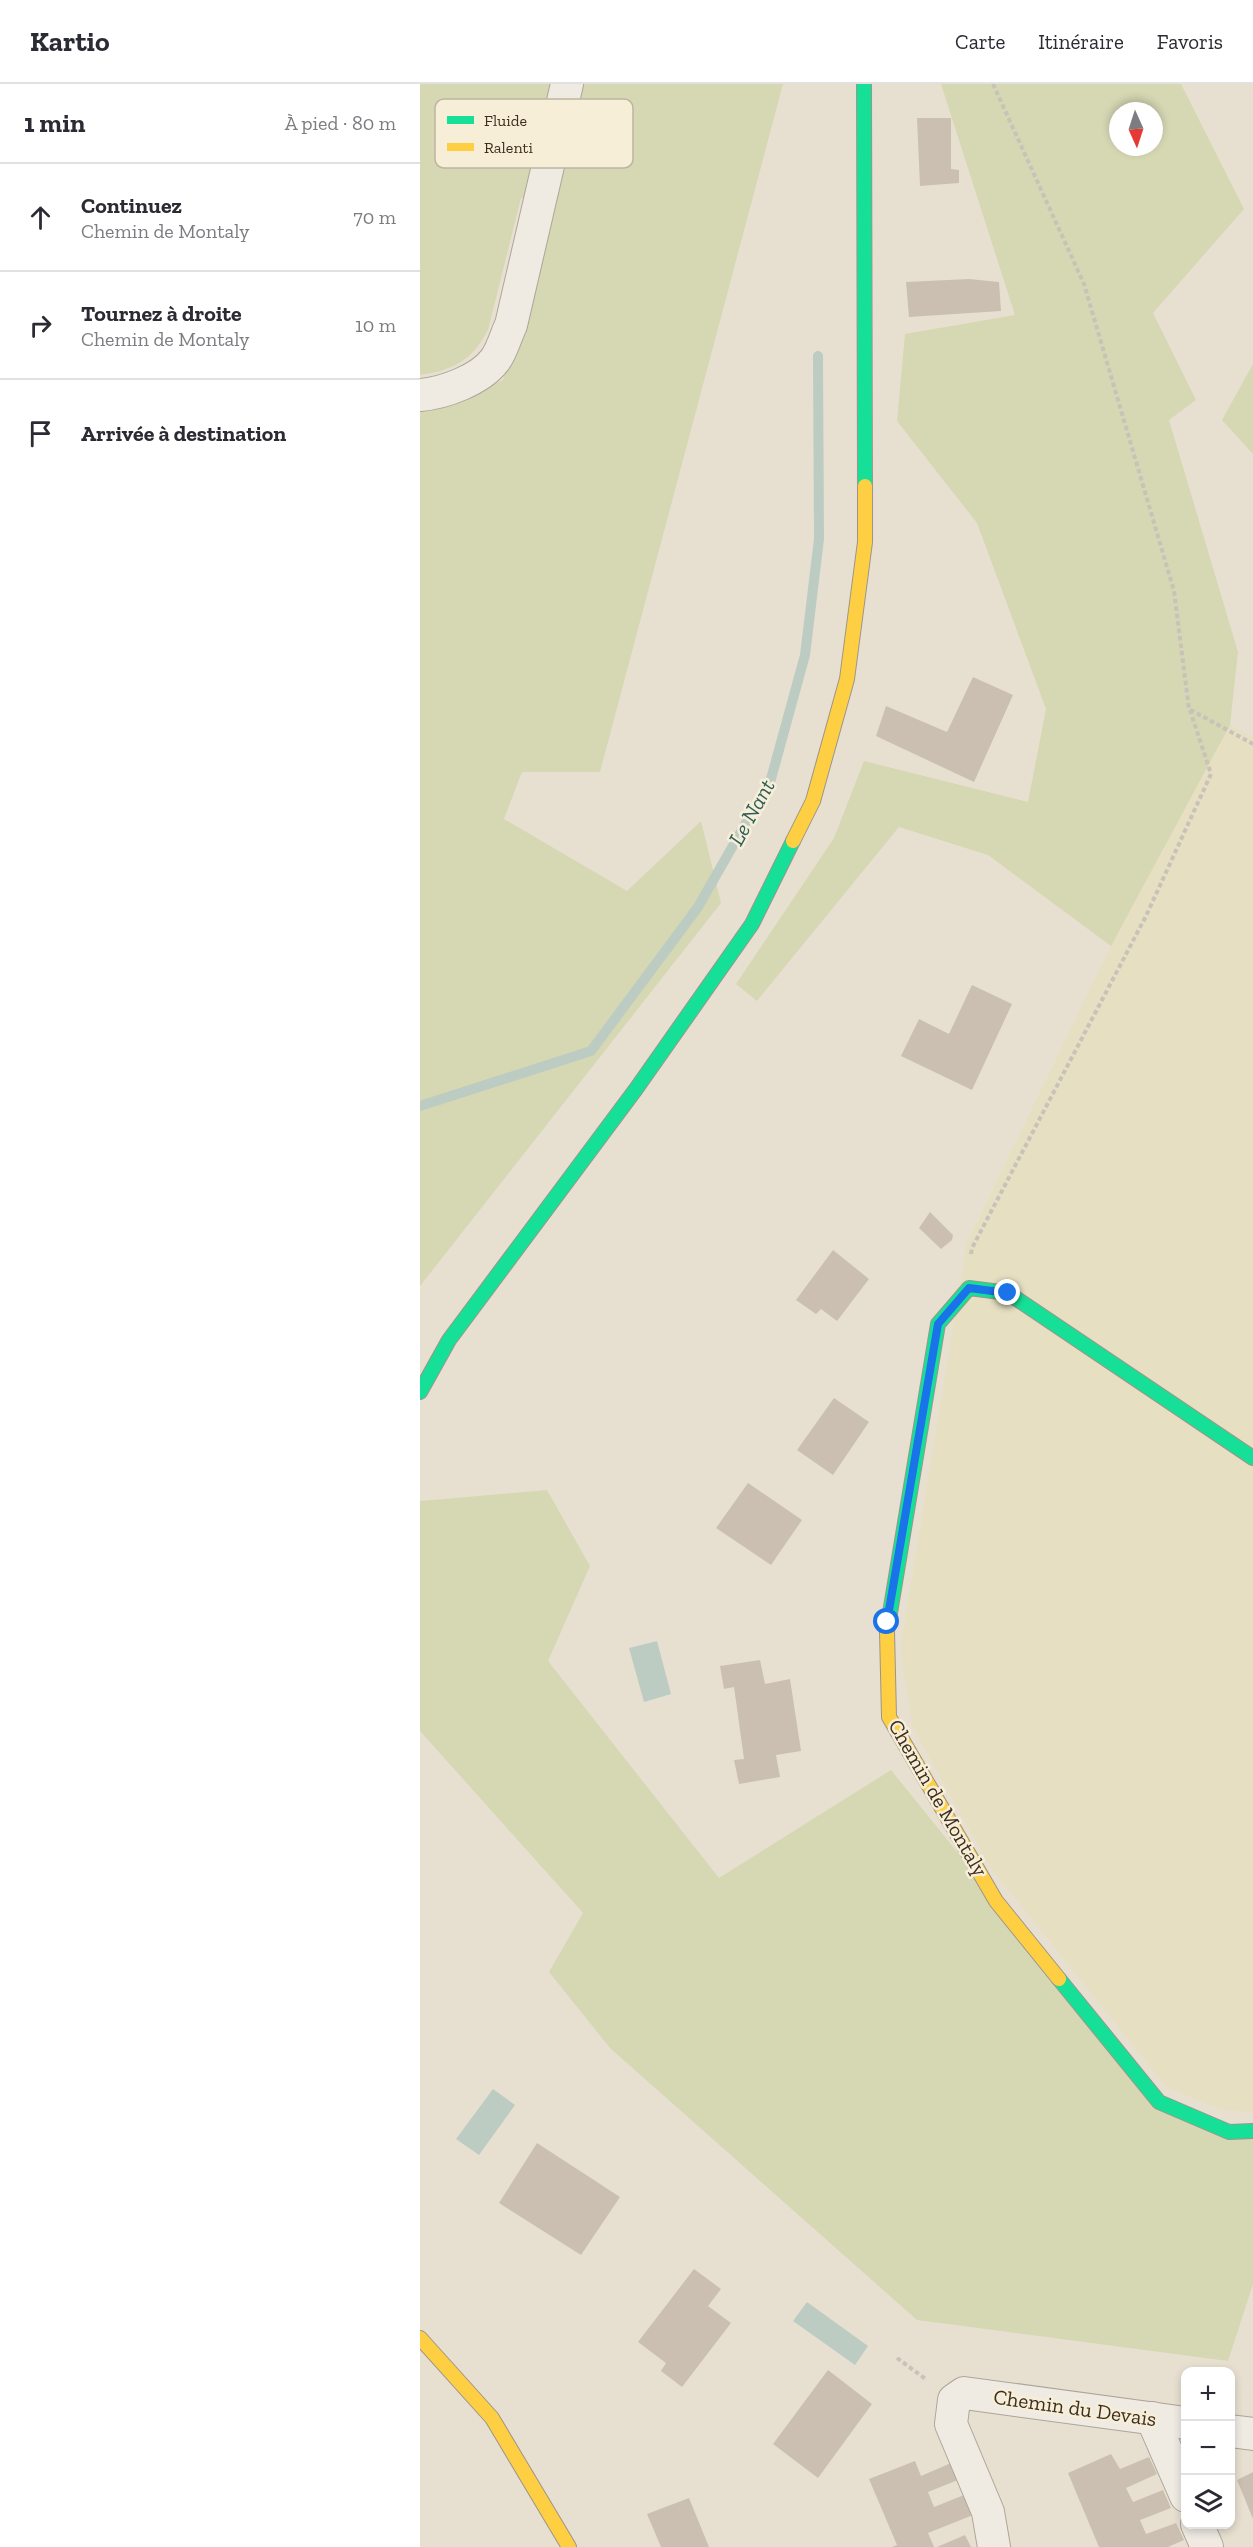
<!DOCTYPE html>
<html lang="fr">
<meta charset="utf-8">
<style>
body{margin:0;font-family:"Zilla Slab",serif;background:#f7f7f7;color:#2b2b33}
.controls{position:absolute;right:18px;bottom:18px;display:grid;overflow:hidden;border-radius:12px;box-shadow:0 3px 9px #0003}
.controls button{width:54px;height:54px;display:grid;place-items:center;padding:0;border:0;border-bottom:2px solid #e1e1e2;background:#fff;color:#2b2b33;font:30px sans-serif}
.compass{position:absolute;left:689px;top:18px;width:54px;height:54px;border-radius:50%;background:#fff;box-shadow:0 3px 9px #0003;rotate:177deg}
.stop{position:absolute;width:18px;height:18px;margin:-14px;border:4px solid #1a73e8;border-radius:50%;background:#fff}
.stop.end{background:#1a73e8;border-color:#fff;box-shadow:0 2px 6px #0008}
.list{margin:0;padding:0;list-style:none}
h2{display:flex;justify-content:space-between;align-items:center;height:78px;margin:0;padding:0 24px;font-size:26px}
h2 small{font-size:20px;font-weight:400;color:#7c7c81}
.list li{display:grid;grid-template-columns:39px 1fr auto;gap:18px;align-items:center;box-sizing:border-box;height:108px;padding:0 24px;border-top:2px solid #e1e1e2}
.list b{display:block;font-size:22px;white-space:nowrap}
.list p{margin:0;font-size:20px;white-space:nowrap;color:#7c7c81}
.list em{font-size:20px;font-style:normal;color:#7c7c81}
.icon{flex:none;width:33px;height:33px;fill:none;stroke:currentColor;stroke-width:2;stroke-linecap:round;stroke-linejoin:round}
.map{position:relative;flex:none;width:833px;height:2463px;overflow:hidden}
header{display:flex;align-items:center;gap:36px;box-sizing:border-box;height:84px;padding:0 30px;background:#fff;border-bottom:2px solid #e1e1e2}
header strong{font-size:28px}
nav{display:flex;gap:33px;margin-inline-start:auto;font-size:21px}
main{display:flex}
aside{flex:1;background:#fff}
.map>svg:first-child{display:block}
.farmland{fill:#e6dfc2}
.green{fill:#d6d7b3;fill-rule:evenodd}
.water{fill:#bcccc2}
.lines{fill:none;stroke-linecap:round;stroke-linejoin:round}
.stream{stroke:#bcccc2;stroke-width:10}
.building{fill:#cbbfb2}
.street-casing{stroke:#ada599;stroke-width:34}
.fast-casing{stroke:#9c958a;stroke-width:16}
.slow-casing{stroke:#9c958a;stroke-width:16}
.path{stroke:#c8c2b9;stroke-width:4;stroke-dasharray:4.5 3;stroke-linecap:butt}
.street{stroke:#efebe3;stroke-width:32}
.fast{stroke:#16e098;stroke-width:14}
.slow{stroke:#ffcf43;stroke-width:14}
.route{stroke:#1a73e8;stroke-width:8}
.labels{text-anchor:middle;stroke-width:5;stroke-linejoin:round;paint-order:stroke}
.street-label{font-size:21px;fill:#3d2e20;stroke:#f7eed8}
.water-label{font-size:22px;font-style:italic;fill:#2f5d5a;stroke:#f7eed8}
.key{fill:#f7eed8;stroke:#bfb4a1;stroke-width:1.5}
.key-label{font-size:16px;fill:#3d2e20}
</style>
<header>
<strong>Kartio</strong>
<nav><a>Carte</a><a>Itinéraire</a><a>Favoris</a></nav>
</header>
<main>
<aside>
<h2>1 min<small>À pied · 80 m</small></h2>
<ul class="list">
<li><svg class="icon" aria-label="ahead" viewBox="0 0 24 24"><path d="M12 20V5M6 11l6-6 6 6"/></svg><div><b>Continuez</b><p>Chemin de Montaly</p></div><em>70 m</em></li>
<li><svg class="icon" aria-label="right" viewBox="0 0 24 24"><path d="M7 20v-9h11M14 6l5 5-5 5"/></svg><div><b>Tournez à droite</b><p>Chemin de Montaly</p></div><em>10 m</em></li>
<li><svg class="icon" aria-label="arrive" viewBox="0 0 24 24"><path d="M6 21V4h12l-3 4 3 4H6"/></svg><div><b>Arrivée à destination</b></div></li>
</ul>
</aside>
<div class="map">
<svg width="833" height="2463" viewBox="0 0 833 2463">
<rect width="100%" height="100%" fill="#e7e0d1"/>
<!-- farmland -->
<path class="farmland" d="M810,641L833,653V2029L799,2025L746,2003L570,1783L493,1644L480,1565L547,1158L691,862Z"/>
<!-- green -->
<g class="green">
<path d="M0,0H363L180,688H102L84,735L207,807L281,737L301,819L0,1202V327L15,325L83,296L135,118L101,114L68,246C52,277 33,286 0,291Z"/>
<path d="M521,0H761L824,125L733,229L776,316L749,336L818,568L810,641L691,862L568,771L479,743L337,917L316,900L414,754L444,677L608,718L626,625L557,439L477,337L485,250L595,231ZM698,27H734V63H698Z"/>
<path d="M833,280V370L802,336Z"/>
<path d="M127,1406L170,1482L128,1577L299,1794L471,1686L739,2018L833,2047V2200L808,2277L497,2236L190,1964L129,1888L163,1829L0,1647V1417Z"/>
</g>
<!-- water -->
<g class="water">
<path d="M237,1557L251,1610L224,1618L209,1564Z"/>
<path d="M73,2005L95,2021L59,2071L36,2055Z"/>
<path d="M387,2218L448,2262L435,2281L373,2237Z"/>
</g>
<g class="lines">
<!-- stream -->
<path class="stream" d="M0,1022L171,967L278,823L351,695L385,571L399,455L398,272"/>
</g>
<!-- building -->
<g class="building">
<path d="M497,34H531V85L539,86V99L500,102Z"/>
<path d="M549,195L579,198L581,227L489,233L486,198Z"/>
<path d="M553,593L593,611L554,698L456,652L466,622L527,648Z"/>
<path d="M552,901L592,920L552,1006L481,972L499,935L529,950Z"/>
<path d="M510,1128L533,1151L532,1156L521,1165L499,1144Z"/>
<path d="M413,1166L449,1195L417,1237L401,1225L396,1230L376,1216Z"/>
<path d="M414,1314L449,1338L413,1391L377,1366Z"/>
<path d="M328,1399L382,1436L351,1481L296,1444Z"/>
<path d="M340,1576L345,1600L370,1595L381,1667L356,1671L360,1693L319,1700L314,1676L324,1675L314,1603L304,1605L300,1582Z"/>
<path d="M117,2059L200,2113L161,2171L79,2119Z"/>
<path d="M274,2185L301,2205L288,2222L311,2239L262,2303L241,2287L246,2279L218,2258Z"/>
<path d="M408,2286L452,2320L398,2394L353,2360Z"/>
<path d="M691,2370L700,2385L729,2373L737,2390L706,2404L713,2418L743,2406L751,2424L720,2436L726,2450L756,2439L764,2456L748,2463H679L648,2389Z"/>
<path d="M495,2377L501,2392L531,2379L538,2396L508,2408L514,2423L544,2411L553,2431L508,2449L514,2463H472L477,2461L449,2395Z"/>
<path d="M833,2388V2435L817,2396Z"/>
<path d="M269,2414L289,2463H241L227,2430Z"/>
<path d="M545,2451L551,2463H517Z"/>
</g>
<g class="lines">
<defs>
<g id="street">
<path d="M0,311C24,309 60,296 75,276C82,267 86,251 91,241L147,0"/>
<path d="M732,2334L766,2412"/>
<path d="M810,2347L833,2350"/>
<path d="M777,2440L787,2463"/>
<path d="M574,2463L568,2428L531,2340L534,2316L544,2309L766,2339"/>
</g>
<g id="fast">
<path d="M444,0L445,402"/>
<path d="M0,1308L29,1256L216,1005L332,840L373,757"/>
<path d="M467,1547L518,1240L549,1204L588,1209L833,1374"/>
<path d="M639,1895L739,2018L809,2048L833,2047"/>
</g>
<g id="slow">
<path d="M373,757L393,717L427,595L445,458V402"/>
<path d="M467,1547L469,1633L576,1817L639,1895"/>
<path d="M0,2254L72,2334L149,2463"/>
</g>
</defs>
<!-- street casing -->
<use href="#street" class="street-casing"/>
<!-- fast casing -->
<use href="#fast" class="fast-casing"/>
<!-- slow casing -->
<use href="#slow" class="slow-casing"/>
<!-- path -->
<g class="path">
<path d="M573,0L664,200L754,507L769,625L833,660"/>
<path d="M551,1170L552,1164L726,832L791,690L770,626"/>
<path d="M477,2274L507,2296"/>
</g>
<!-- street -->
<use href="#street" class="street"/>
<!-- fast -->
<use href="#fast" class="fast"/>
<!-- slow -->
<use href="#slow" class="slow"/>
</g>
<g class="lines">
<!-- route -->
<path class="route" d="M467,1538L518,1240L549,1204L588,1209"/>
</g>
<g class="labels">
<!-- street labels -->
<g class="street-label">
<text transform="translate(518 1714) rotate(60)" y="7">Chemin de Montaly</text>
<text transform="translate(655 2324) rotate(8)" y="7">Chemin du Devais</text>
</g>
<!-- water labels -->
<g class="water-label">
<text transform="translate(331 728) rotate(-61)" y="8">Le Nant</text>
</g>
</g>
<!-- legend -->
<rect x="15" y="15" width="198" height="69" rx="9" class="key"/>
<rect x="27" y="32" width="27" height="8" fill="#16e098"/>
<rect x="27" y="59" width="27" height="8" fill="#ffcf43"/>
<g class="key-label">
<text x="64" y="42">Fluide</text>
<text x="64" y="69">Ralenti</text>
</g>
</svg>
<div class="controls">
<button>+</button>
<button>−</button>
<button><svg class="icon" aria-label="layers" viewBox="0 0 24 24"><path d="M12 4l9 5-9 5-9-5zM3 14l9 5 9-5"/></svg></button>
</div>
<svg class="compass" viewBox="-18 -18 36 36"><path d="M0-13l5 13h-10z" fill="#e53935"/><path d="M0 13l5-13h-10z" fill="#7c7c81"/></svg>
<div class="stop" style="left:467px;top:1538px"></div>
<div class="stop end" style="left:588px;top:1209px"></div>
</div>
</main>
